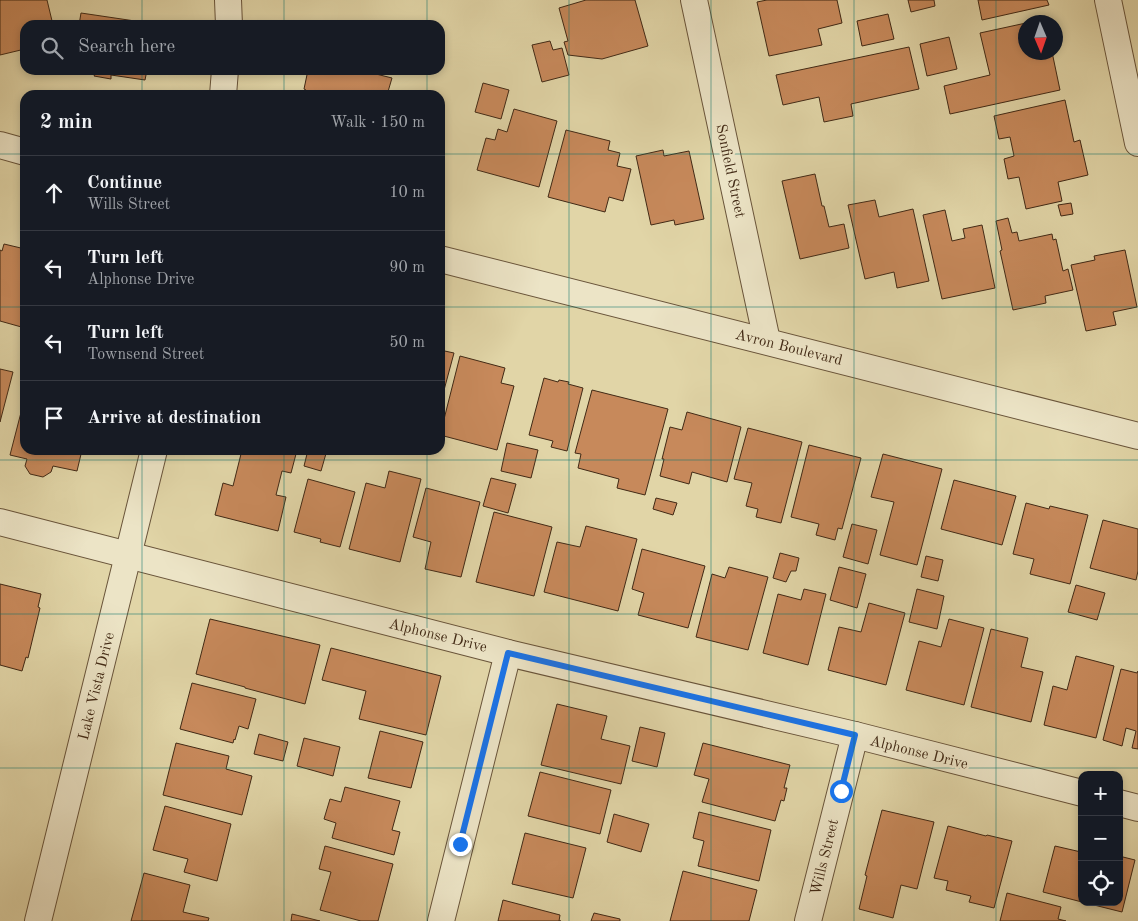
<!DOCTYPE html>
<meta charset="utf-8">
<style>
body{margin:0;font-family:"Old Standard TT",serif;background:#20242c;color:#f1f3f6}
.controls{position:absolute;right:15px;bottom:15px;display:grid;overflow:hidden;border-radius:10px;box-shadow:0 2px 8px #0003}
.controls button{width:45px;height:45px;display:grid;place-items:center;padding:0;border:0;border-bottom:1px solid #363941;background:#171b24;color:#f1f3f6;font:25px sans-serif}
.compass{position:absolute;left:1018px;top:15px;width:45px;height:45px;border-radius:50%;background:#171b24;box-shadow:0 2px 8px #0003;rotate:178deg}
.stop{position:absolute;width:15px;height:15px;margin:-11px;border:4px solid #1a73e8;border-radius:50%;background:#fff}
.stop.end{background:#1a73e8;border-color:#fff;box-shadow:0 1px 5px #0008}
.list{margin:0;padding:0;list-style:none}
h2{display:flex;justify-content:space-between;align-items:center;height:65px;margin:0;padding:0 20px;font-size:21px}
h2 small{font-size:16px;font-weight:400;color:#9ea1a6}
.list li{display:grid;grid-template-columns:32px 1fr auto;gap:15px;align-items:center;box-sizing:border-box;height:75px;padding:0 20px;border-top:1px solid #363941}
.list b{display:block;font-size:19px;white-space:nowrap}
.list p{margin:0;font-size:16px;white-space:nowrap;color:#9ea1a6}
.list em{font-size:16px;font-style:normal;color:#9ea1a6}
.icon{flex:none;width:28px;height:28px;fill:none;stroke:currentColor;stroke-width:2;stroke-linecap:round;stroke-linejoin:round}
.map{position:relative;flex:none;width:1138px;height:921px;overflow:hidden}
.search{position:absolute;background:#171b24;box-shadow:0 2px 8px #0003;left:20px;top:20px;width:425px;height:55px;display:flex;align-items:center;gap:12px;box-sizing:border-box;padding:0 18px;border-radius:15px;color:#9ea1a6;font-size:19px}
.panel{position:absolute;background:#171b24;box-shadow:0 2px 8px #0003;left:20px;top:90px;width:425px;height:365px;border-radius:15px}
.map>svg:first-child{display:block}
.building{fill:#c7895b;stroke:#412915}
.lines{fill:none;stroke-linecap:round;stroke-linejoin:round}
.minor-casing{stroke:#69543a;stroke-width:28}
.minor{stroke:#ece4c6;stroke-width:26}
.route{stroke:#1a73e8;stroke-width:6}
.grid{fill:none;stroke:#0f766e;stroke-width:1;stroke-opacity:0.55}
.labels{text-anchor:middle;stroke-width:5;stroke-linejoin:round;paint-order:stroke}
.street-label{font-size:15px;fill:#412915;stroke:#ece4c6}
</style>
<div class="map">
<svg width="1138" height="921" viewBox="0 0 1138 921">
<rect width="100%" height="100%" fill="#e1d5a7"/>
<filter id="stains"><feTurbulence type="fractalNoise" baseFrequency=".004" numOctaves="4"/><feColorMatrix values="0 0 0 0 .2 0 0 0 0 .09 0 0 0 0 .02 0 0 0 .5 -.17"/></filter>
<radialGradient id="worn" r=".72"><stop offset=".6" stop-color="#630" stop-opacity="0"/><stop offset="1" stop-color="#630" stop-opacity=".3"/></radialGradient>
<!-- building -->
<g class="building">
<path d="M0,0H47L53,25H25V49L0,55Z"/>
<path d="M586,0H635L648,46L602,59L568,55L564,42L568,41L559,8Z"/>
<path d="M767,0H837L842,23L818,29L822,45L769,56L757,2Z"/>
<path d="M908,0H934L935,6L911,12Z"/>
<path d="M978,0H1047L1049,5L982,20Z"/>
<path d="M81,13L162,25H79Z"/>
<path d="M888,14L894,39L862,46L857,21Z"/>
<path d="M1026,23V52H1052L1060,90L950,114L944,86L990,75L980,33Z"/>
<path d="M949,37L957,69L927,76L920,44Z"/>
<path d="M550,41L553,50L562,48L569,75L542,82L532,45Z"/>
<path d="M909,47L919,89L851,104L853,116L824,122L819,97L783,105L776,75Z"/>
<path d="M73,70H147L145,80L111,75V79L94,76L95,74Z"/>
<path d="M308,70H360L392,78L387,95H304L306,90L304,89Z"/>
<path d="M483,83L509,90L501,119L475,112Z"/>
<path d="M1065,100L1074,142L1080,140L1088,175L1058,182L1062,201L1026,209L1019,177L1008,179L1004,159L1014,156L1010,137L999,139L994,116Z"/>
<path d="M514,109L557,121L539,187L477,170L486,138L495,140L498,129L507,132Z"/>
<path d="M566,130L610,141L608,150L620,153L617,166L631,169L623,201L609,197L605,212L548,197Z"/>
<path d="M663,150L664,156L689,151L704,219L675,225L674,220L651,225L636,156Z"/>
<path d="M815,174L822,206H824L829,227L844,224L849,248L800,259L782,181Z"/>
<path d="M875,200L879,217L913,209L929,281L897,288L894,272L865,279L848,205Z"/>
<path d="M1071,203L1073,214L1061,216L1058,205Z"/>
<path d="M945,210L952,241L965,238L963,229L982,225L995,288L942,299L923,215Z"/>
<path d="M1008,218L1012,233L1017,232L1019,241L1052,234L1053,240L1056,239L1063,271L1068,269L1073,290L1045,296L1046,303L1013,310L1000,251L1002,250L996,221Z"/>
<path d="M4,244L25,249V328L0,321V250L2,251Z"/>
<path d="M1125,250L1137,307L1113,312L1116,325L1086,331L1071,265L1095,260L1094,256Z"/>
<path d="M440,350L454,353L440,405Z"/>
<path d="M460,356L505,368L501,383L514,386L497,450L440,435Z"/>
<path d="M0,369L13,372L0,422Z"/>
<path d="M544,378L558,382L559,380L569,382L568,384L583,388L567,451L551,447L553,441L529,435Z"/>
<path d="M592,390L668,409L645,495L617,488L619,479L578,468L581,454L575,453Z"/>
<path d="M25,397V450H82L77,471L53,466L51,472L43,477L30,474L25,466L27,459L10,455Z"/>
<path d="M687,412L741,427L727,482L692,472L689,484L660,476L664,459H662L670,427L682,430Z"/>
<path d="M748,428L802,442L781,523L756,517L758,509L746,506L752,483L734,479Z"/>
<path d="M507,443L538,450L531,478L501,471Z"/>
<path d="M809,445L861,458L842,529L838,528L835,540L816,535L819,524L791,517Z"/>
<path d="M242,450H287V452L296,454L291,473L282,471L276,495L286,497L278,531L215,515L223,483L233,486Z"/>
<path d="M308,450H327L321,471L304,466Z"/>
<path d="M883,454L942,469L917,565L880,555L894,502L871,497Z"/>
<path d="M389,471L421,479L400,562L349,549L366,483L385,488Z"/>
<path d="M491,478L516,484L508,513L483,506Z"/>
<path d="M308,479L355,492L340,547L320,542L321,539L294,532Z"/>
<path d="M954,480L1016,496L1002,545L941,529Z"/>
<path d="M426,488L480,502L461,577L425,569L431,542L413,537Z"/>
<path d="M656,498L677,503L673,515L653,509Z"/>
<path d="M1026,503L1049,509L1050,506L1088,515L1070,584L1030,574L1034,559L1013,554Z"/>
<path d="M494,512L552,527L534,596L476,582Z"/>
<path d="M1103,520L1138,529V571L1136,580L1090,568Z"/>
<path d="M852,524L877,530L868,564L843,557Z"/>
<path d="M586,526L637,539L618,611L544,592L557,542L580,547Z"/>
<path d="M642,549L705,566L688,628L638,615L644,593L632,589Z"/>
<path d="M780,553L799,558L796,571H791L786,582L773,578Z"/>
<path d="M926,556L943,560L938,581L921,577Z"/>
<path d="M729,567L768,577L748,650L696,637L712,574L725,578Z"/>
<path d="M839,567L866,574L857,608L830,600Z"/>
<path d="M0,584L41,594L38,607L40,608L28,658L26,657L22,671L0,665Z"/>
<path d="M1076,585L1105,593L1097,620L1068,612Z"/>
<path d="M804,589L826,594L808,665L763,653L778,594L801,600Z"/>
<path d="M917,589L944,596L937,629L909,622Z"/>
<path d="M869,603L905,613L886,685L828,670L839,627L861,632Z"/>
<path d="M210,619L320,645L305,704L245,688V687L196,674Z"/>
<path d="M949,619L984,628L964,705L906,690L919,641L941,647Z"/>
<path d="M991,629L1028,638L1021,667L1043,672L1031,722L971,707Z"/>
<path d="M331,648L441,676L426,735L359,719L366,691L322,680Z"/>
<path d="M1076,656L1114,666L1096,738L1044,725L1053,686L1067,690Z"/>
<path d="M1121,669L1137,673L1138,671V749L1132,748L1136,731L1126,728L1122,746L1103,740Z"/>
<path d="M192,683L256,699L248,729L239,726L235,740L234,739L233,743L180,729Z"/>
<path d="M557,704L607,716L601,739L630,746L621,784L541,765Z"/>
<path d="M640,727L665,733L657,767L632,761Z"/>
<path d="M380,731L423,742L411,788L368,778Z"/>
<path d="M259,734L288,742L283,761L254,754Z"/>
<path d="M304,738L340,747L333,776L297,766Z"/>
<path d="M176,743L229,756L226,769L252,776L242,815L163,795Z"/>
<path d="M703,743L790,765L784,788H787L784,801L781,800L775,821L702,802L709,779L694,775Z"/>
<path d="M540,772L611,790L600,834L528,816Z"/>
<path d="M345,787L400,801L392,830L400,832L394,855L332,838L336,823L324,819L330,799L341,802Z"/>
<path d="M165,806L231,824L217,881L184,872L188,859L153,850Z"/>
<path d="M882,810L934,822L917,889L901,885L893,918L859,909L867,876L865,875Z"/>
<path d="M699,812L771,830L759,881L698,866L704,841L693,838Z"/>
<path d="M614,814L649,824L641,852L607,842Z"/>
<path d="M948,826L986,836L987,835L1012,841L994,908L969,902L971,896L946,890L948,881L934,878Z"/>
<path d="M525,833L586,848L573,898L512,884Z"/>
<path d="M325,846L393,864L378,921H361L320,910L331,872L319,869Z"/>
<path d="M1055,846L1081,852L1082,849V902L1043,892Z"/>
<path d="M1119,856L1135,860L1122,912L1082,902H1119Z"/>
<path d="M683,871L757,890L749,921H670Z"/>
<path d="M144,873L190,885L183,912L209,918L208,921H131Z"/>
<path d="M1007,893L1061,907L1058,919L1066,921H1000Z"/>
<path d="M503,900L560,915L559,921H561H498Z"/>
<path d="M594,913L620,919V921H591Z"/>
<path d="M292,914L320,921H291Z"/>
</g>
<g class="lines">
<defs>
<g id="minor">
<path d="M228,0L229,25"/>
<path d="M694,0L767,341"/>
<path d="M1108,0L1138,143"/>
<path d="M223,95L225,70"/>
<path d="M0,145L25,152"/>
<path d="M440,259L1138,436"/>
<path d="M0,522L508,653L855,735L1082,793"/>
<path d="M1119,803L1138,808"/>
<path d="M38,921L154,450"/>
<path d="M441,921L508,653"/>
<path d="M808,921L855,735"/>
</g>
</defs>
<!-- minor casing -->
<use href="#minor" class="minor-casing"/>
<!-- minor -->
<use href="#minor" class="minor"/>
</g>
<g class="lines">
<!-- route -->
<path class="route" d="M460,844L508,653L855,735L841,791"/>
</g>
<!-- grid -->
<path class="grid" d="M142,0V25M284,0V25M427,0V25M569,0V921M711,0V921M854,0V921M996,0V921M142,70V95M284,70V95M427,70V95M0,154H25M440,154H1138M0,307H25M440,307H1138M142,450V921M284,450V921M427,450V921M0,460H1138M0,614H1138M0,768H1138"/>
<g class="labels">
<!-- street labels -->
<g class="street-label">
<text transform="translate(731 171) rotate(78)" y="5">Sonfield Street</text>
<text transform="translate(789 347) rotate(14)" y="5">Avron Boulevard</text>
<text transform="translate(438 635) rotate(14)" y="5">Alphonse Drive</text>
<text transform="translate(96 686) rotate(-76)" y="5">Lake Vista Drive</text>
<text transform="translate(919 752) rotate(14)" y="5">Alphonse Drive</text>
<text transform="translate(824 857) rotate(-76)" y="5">Wills Street</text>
</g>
</g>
<rect width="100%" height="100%" filter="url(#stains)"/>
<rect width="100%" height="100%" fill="url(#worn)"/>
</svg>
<div class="controls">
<button>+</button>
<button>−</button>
<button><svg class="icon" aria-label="locate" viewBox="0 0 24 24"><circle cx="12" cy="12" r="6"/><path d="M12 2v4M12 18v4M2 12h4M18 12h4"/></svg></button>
</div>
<svg class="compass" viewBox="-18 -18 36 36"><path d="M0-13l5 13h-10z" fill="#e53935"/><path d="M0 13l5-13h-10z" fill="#9ea1a6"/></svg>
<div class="stop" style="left:841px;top:791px"></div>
<div class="stop end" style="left:460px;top:844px"></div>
<div class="search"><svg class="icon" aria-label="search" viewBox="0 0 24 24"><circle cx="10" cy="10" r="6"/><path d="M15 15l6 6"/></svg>Search here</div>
<section class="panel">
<h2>2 min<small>Walk · 150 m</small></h2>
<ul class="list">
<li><svg class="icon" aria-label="ahead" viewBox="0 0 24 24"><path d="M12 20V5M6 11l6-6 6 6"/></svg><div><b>Continue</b><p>Wills Street</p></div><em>10 m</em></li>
<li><svg class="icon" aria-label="left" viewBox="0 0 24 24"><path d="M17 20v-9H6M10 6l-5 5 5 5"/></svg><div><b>Turn left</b><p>Alphonse Drive</p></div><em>90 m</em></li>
<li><svg class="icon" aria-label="left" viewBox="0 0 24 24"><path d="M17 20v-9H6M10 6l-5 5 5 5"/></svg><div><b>Turn left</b><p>Townsend Street</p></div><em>50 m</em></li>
<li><svg class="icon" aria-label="arrive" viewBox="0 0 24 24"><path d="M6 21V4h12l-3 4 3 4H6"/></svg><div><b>Arrive at destination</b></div></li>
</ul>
</section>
</div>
